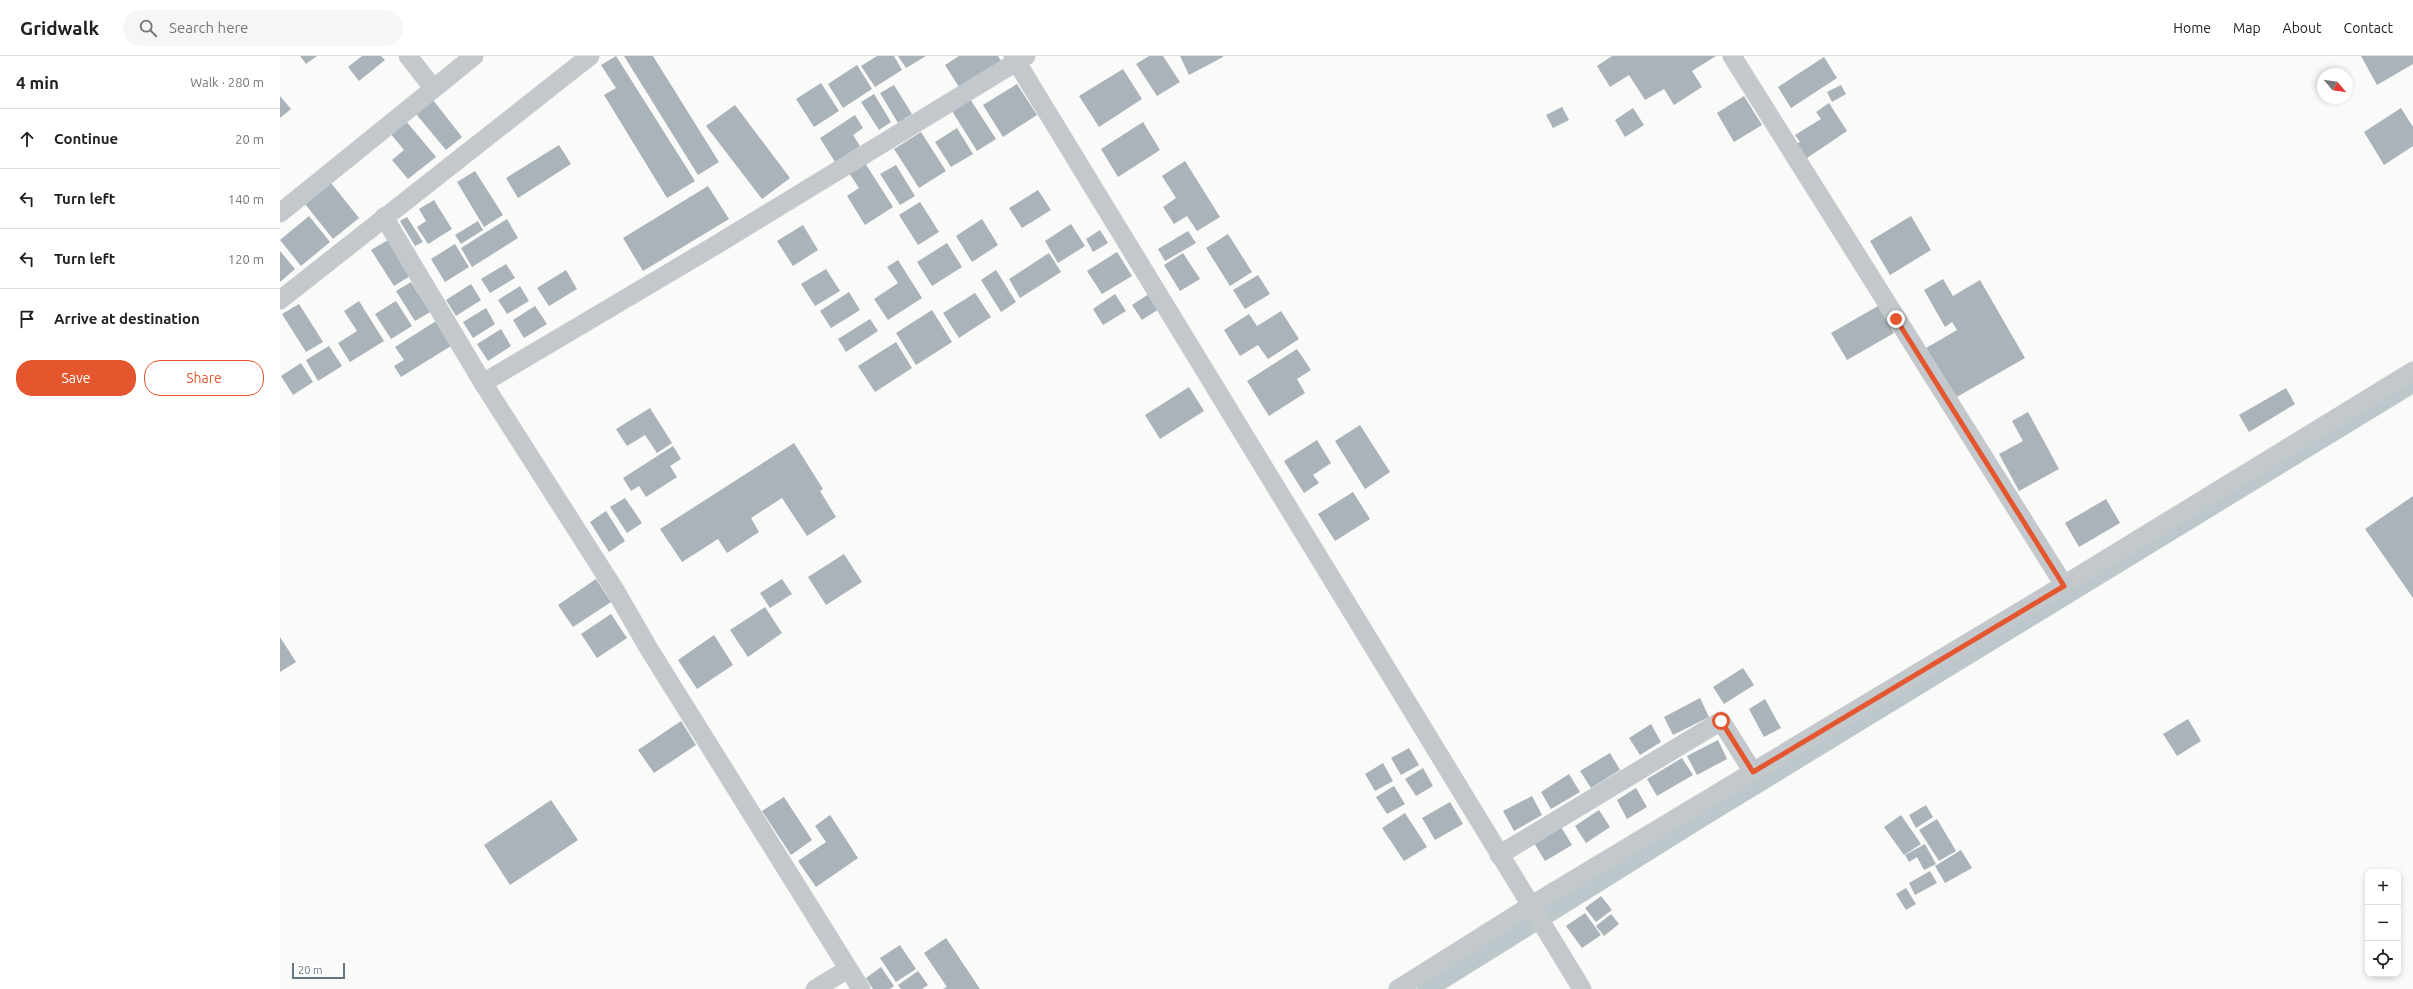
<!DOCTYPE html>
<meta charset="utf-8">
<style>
body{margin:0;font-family:Ubuntu,sans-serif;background:#f6f6f6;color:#202124}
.controls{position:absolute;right:12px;bottom:12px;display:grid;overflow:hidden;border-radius:8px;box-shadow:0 2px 6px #0003}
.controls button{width:36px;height:36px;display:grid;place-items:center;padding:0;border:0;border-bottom:1px solid #e0e0e0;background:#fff;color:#202124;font:20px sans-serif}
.compass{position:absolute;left:2037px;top:12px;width:36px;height:36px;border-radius:50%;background:#fff;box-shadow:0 2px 6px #0003;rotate:119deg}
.scale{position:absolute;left:12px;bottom:10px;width:53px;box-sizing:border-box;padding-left:4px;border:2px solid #657683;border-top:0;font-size:11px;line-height:14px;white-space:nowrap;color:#657683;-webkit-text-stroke:3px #fff;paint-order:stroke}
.stop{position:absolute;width:12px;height:12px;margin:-9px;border:3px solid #e4572e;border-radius:50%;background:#fff}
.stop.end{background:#e4572e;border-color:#fff;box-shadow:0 1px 4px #0008}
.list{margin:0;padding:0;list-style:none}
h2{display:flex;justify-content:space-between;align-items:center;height:52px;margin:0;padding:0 16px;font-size:17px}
h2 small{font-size:13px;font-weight:400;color:#757577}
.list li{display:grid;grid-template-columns:26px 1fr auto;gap:12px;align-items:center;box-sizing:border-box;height:60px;padding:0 16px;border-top:1px solid #e0e0e0}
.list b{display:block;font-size:15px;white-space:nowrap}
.list em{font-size:13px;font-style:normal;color:#757577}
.actions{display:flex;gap:8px;padding:12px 16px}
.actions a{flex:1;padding:9px 0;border:1px solid #e4572e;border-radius:16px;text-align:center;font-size:14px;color:#e4572e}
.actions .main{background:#e4572e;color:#fff}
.icon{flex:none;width:22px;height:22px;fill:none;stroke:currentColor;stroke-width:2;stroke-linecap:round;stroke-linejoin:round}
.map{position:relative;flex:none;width:2133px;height:933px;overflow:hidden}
header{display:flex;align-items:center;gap:24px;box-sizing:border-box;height:56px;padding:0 20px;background:#fff;border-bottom:1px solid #e0e0e0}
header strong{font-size:19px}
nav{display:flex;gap:22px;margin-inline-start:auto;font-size:14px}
.search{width:280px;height:36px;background:#f6f6f6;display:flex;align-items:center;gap:10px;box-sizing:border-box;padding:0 14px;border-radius:22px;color:#757577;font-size:15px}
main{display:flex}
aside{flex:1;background:#fff}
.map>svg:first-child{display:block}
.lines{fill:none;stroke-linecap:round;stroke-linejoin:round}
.canal{stroke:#bbc7cb;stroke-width:19}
.building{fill:#aab3b9}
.minor{stroke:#c3c8cc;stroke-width:19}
.route{stroke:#e4572e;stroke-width:5}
</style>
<header>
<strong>Gridwalk</strong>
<div class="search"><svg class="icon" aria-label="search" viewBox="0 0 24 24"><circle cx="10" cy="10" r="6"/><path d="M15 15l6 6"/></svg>Search here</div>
<nav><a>Home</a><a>Map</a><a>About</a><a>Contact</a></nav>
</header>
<main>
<aside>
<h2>4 min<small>Walk · 280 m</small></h2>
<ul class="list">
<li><svg class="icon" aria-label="ahead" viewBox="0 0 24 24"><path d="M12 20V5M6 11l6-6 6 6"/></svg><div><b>Continue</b></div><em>20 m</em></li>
<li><svg class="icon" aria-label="left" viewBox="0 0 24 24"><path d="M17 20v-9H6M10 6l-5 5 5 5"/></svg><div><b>Turn left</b></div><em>140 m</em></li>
<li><svg class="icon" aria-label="left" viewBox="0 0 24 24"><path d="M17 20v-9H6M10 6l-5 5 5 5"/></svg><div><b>Turn left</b></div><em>120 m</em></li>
<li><svg class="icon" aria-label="arrive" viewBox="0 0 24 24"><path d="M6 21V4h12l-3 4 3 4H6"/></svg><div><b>Arrive at destination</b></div></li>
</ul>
<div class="actions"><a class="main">Save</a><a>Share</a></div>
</aside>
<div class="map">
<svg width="2133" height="933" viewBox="0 0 2133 933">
<rect width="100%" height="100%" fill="#fafaf8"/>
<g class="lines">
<!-- canal -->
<path class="canal" d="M1147,933L1426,759L2133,327"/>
</g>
<!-- building -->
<g class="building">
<path d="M20,0H37L26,8Z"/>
<path d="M82,0H101L105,4L79,25L68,11Z"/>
<path d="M336,0L415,125L387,142L324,39L336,32L321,9Z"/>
<path d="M344,0H373L439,106L418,119Z"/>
<path d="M597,0H614L622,14L595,31L581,10Z"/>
<path d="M618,0H646L626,12Z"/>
<path d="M679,0H718L721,5L679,31L665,9Z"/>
<path d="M869,0H883L900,26L877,40L856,8Z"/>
<path d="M900,0H943V1L909,19Z"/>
<path d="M1332,0H1436L1412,15L1422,31L1394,49L1384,33L1365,44L1349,19L1330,31L1317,10Z"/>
<path d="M2081,0H2133V8L2097,29Z"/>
<path d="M1544,1L1557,22L1511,52L1498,31Z"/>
<path d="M577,9L592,33L563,52L548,28Z"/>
<path d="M843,13L862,43L819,71L799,40Z"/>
<path d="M541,27L559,55L534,71L516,43Z"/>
<path d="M737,28L757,59L723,81L703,49Z"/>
<path d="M614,29L632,58L618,67L600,37Z"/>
<path d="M1561,29L1566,38L1552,46L1547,36Z"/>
<path d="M594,38L611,66L599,74L581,46Z"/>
<path d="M0,40L11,53L0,62Z"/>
<path d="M1464,40L1482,69L1454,86L1437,57Z"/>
<path d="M690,43L716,83L697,95L672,55Z"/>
<path d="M153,44L182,81L166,94L136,58Z"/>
<path d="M1549,47L1567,75L1524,104L1515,89L1520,86L1515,79L1541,63L1536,56Z"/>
<path d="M455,49L510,122L482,143L426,70Z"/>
<path d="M1282,51L1289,64L1273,72L1266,59Z"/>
<path d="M1353,52L1364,69L1345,81L1335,64Z"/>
<path d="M2121,52L2133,71V90L2104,109L2084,76Z"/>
<path d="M575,59L583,72L573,79L580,90L555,106L540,82Z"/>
<path d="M125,64L156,101L128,123L112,104L124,94L110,77Z"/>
<path d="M863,66L880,94L838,121L821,93Z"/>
<path d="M677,72L693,98L671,111L655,86Z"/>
<path d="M641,76L666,115L639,132L614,93Z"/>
<path d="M279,89L291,108L238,142L226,122Z"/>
<path d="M905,105L940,161L917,175L907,160L894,168L883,151L896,142L882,120Z"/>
<path d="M585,107L613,151L585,169L567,140L579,132L569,117Z"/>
<path d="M616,109L635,140L620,149L600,118Z"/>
<path d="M195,115L223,159L204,171L177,126Z"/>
<path d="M51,127L79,162L53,183L25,148Z"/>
<path d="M428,130L449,163L363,215L343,182Z"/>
<path d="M758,134L771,154L742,172L729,152Z"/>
<path d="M154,144L172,173L148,188L137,171L146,165L139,153Z"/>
<path d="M640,146L659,176L638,189L619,159Z"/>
<path d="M29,160L50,186L21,210L0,184Z"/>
<path d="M1631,160L1651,194L1610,219L1590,185Z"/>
<path d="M127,161L143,186L135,190L120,165Z"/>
<path d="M227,163L238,182L192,211L181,192Z"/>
<path d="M702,163L718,189L692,206L676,180Z"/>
<path d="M198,165L203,174L181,188L175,179Z"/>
<path d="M791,168L805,190L778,207L765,185Z"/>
<path d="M523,169L538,194L513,210L497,185Z"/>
<path d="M820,174L828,187L813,196L806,183Z"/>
<path d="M908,175L916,187L885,205L878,193Z"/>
<path d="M948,178L972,216L950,230L926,192Z"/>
<path d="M108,184L130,220L114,230L91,194Z"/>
<path d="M667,187L682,211L652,230L637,206Z"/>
<path d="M175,188L189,211L165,226L151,203Z"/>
<path d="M0,195L15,213L0,226Z"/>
<path d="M837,196L852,220L822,238L807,215Z"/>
<path d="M769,197L781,216L740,242L729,223Z"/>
<path d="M903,197L920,223L900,235L884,209Z"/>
<path d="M618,204L642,242L608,264L594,243L618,227L607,211Z"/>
<path d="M226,208L235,222L210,237L201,223Z"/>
<path d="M546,213L560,235L535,250L521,228Z"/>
<path d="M286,214L297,233L269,250L257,232Z"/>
<path d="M716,214L736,246L721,256L701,224Z"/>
<path d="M978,219L990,238L965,253L953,234Z"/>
<path d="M1663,223L1673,240L1700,224L1745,302L1675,342L1646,292L1677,274L1672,266L1665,271L1644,234Z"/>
<path d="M131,226L150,256L135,265L116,235Z"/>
<path d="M191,228L201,244L176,260L166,244Z"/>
<path d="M240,230L249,245L227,258L218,244Z"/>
<path d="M569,236L580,254L551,272L540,255Z"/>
<path d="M695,237L711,261L679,282L663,257Z"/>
<path d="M835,238L846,255L823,269L813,253Z"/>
<path d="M869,238L879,253L862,264L852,249Z"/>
<path d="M79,245L104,285L70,306L58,287L77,275L64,255Z"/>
<path d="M116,245L132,270L111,283L95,258Z"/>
<path d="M19,248L43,286L26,296L2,258Z"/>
<path d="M255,250L267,268L244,282L233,264Z"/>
<path d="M1598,250L1614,277L1567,304L1551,277Z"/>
<path d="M206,252L215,268L193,282L183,266Z"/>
<path d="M652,254L672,286L636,309L616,277Z"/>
<path d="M1001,255L1019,283L988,303L978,289L960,300L944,274L969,258L977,270Z"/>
<path d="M590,263L598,275L566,296L558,283Z"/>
<path d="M156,265L171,290L121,321L114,310L124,304L115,291Z"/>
<path d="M221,273L231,290L208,305L197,288Z"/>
<path d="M616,286L632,312L595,336L578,310Z"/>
<path d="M49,290L62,310L38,325L26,304Z"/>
<path d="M1017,293L1031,314L1017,323L1025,337L989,360L967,325Z"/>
<path d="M21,307L33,326L13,339L1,320Z"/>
<path d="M909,331L924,355L880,383L865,359Z"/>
<path d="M2006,332L2015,348L1969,376L1959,359Z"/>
<path d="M370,352L392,387L377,397L365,379L347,390L336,373Z"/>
<path d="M1748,356L1779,413L1739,435L1719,398L1743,385L1732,365Z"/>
<path d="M1080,369L1110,416L1085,433L1055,385Z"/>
<path d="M1037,384L1051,407L1033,419L1039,427L1024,437L1004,405Z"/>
<path d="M514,387L543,433L540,435L556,461L527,480L502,442L471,462L479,476L447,497L438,483L402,506L380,473Z"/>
<path d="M393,390L401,403L390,410L397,421L366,441L359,430L351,435L343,422Z"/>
<path d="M1073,436L1090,463L1055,485L1038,458Z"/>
<path d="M2133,440V542L2085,473Z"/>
<path d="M345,442L362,467L347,477L330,451Z"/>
<path d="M1826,443L1840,467L1799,491L1785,467Z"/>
<path d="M326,455L345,485L329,496L310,466Z"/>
<path d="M564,498L582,526L546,549L528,521Z"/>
<path d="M316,523L331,546L293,571L278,549Z"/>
<path d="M502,523L512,538L490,552L480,537Z"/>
<path d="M485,551L502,577L468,601L450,574Z"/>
<path d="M331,558L347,582L317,602L301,578Z"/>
<path d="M434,579L453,609L417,633L398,604Z"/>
<path d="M0,581L16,606L0,616Z"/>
<path d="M1463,612L1474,629L1444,648L1433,631Z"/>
<path d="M1420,642L1429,661L1393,679L1384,661Z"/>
<path d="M1485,643L1501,672L1484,681L1469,653Z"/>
<path d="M1908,663L1921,685L1897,700L1883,678Z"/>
<path d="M401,665L416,689L374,717L358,694Z"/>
<path d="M1371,668L1381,686L1360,699L1349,682Z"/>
<path d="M1438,684L1447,703L1417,719L1407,700Z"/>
<path d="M1129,692L1139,709L1121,719L1111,702Z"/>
<path d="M1330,697L1340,714L1311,732L1300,715Z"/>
<path d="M1402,702L1413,719L1377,740L1367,723Z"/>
<path d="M1103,707L1113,725L1095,735L1085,718Z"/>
<path d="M1143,712L1153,730L1136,740L1125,723Z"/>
<path d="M1289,718L1300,736L1271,753L1261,736Z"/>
<path d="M1114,730L1125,748L1107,758L1096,741Z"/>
<path d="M1356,732L1367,751L1347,763L1337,744Z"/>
<path d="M1252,740L1262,759L1234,775L1223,755Z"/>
<path d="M504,741L532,784L511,799L482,755Z"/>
<path d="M271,744L298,784L230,829L204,789Z"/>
<path d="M1170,746L1183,768L1155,784L1142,762Z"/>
<path d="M1646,749L1653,761L1636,772L1629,759Z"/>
<path d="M1319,754L1330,771L1306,787L1295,770Z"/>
<path d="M1125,757L1147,791L1124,805L1102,772Z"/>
<path d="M550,759L578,802L536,831L518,805L546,786L535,770Z"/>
<path d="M1621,759L1641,788L1624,799L1604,771Z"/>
<path d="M1657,763L1676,795L1659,805L1639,774Z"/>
<path d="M1281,771L1292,789L1265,805L1254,787Z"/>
<path d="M1645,788L1656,808L1644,814L1637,801L1629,806L1625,799Z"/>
<path d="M1681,794L1692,812L1665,827L1655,810Z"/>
<path d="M1650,815L1657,827L1635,839L1629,827Z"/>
<path d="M1626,832L1636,848L1626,854L1616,838Z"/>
<path d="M1321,840L1332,854L1316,866L1305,852Z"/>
<path d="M1305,857L1321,879L1302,892L1286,870Z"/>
<path d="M1331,858L1339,868L1324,880L1316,870Z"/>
<path d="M666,882L700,933H663L667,931L644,897Z"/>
<path d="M620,889L636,913L616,926L600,902Z"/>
<path d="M601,911L614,930L610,933H593L586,922Z"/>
<path d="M638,915L648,929L642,933H621L618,929Z"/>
</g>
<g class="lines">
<!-- minor -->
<g class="minor">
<path d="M128,0L153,32"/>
<path d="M733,0L1302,933"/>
<path d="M1452,0L1784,529"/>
<path d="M0,157L194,0"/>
<path d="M104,161L203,327L335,534L369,593L581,933"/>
<path d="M0,244L310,0"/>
<path d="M203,327L436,189L746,0"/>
<path d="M1219,799L1441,665L1473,716"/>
<path d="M535,933L568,913"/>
<path d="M1118,933L1250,850L1784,529L2133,315"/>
</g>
</g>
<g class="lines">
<!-- route -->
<path class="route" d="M1441,665L1473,716L1784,530L1616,263"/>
</g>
</svg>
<div class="controls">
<button>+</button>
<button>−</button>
<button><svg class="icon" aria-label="locate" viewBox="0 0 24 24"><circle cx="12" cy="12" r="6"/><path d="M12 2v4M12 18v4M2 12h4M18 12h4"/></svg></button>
</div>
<svg class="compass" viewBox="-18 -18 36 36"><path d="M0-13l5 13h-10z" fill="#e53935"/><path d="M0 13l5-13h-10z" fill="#757577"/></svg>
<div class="scale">20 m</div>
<div class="stop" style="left:1441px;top:665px"></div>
<div class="stop end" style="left:1616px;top:263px"></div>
</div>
</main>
